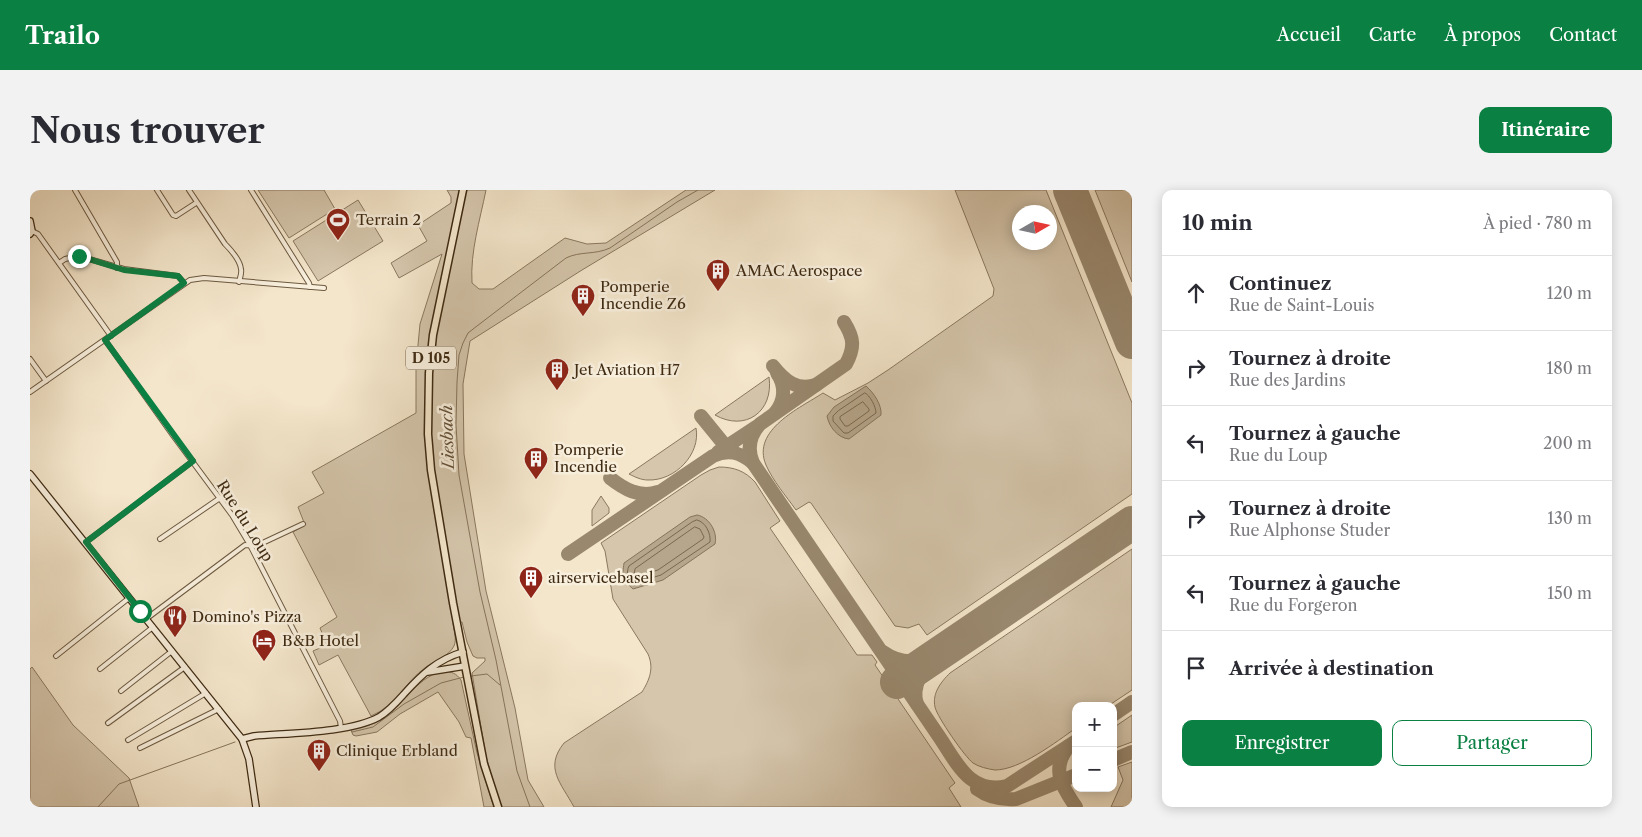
<!DOCTYPE html>
<html lang="fr">
<meta charset="utf-8">
<style>
body{margin:0;font-family:"Libre Caslon Text",serif;background:#f2f2f3;color:#2b2b33}
.controls{position:absolute;right:15px;bottom:15px;display:grid;overflow:hidden;border-radius:10px;box-shadow:0 2px 12px #0003}
.controls button{width:45px;height:45px;display:grid;place-items:center;padding:0;border:0;border-bottom:1px solid #e1e1e2;background:#fff;color:#2b2b33;font:25px sans-serif}
.compass{position:absolute;left:982px;top:15px;width:45px;height:45px;border-radius:50%;background:#fff;box-shadow:0 2px 12px #0003;rotate:81deg}
.stop{position:absolute;width:15px;height:15px;margin:-11px;border:4px solid #0b8043;border-radius:50%;background:#fff}
.stop.end{background:#0b8043;border-color:#fff;box-shadow:0 1px 5px #0008}
.list{margin:0;padding:0;list-style:none}
h2{display:flex;justify-content:space-between;align-items:center;height:65px;margin:0;padding:0 20px;font-size:21px}
h2 small{font-size:16px;font-weight:400;color:#7c7c81}
.list li{display:grid;grid-template-columns:32px 1fr auto;gap:15px;align-items:center;box-sizing:border-box;height:75px;padding:0 20px;border-top:1px solid #e1e1e2}
.list b{display:block;font-size:19px;white-space:nowrap}
.list p{margin:0;font-size:16px;white-space:nowrap;color:#7c7c81}
.list em{font-size:16px;font-style:normal;color:#7c7c81}
.actions{display:flex;gap:10px;padding:15px 20px}
.actions a{flex:1;padding:11px 0;border:1px solid #0b8043;border-radius:10px;text-align:center;font-size:18px;color:#0b8043}
.actions .main{background:#0b8043;color:#fff}
.icon{flex:none;width:28px;height:28px;fill:none;stroke:currentColor;stroke-width:2;stroke-linecap:round;stroke-linejoin:round}
.map{position:relative;flex:none;width:1102px;height:617px;overflow:hidden;border-radius:10px}
header{display:flex;align-items:center;gap:30px;box-sizing:border-box;height:70px;padding:0 25px;background:#0b8043;color:#fff}
header strong{font-size:24px}
nav{display:flex;gap:28px;margin-inline-start:auto;font-size:18px}
.intro{display:flex;align-items:center;justify-content:space-between;box-sizing:border-box;height:120px;padding:0 30px}
h1{margin:0;font-size:35px}
.button{padding:12px 22px;border-radius:10px;background:#0b8043;color:#fff;font-size:18px;font-weight:700}
main{display:flex;gap:30px;padding:0 30px}
aside{flex:1;background:#fff;border-radius:10px;box-shadow:0 2px 12px #0003}
.map>svg:first-child{display:block}
.green{fill:#d5c6ac;stroke:#8a785f;fill-rule:evenodd}
.water{fill:#b6a68c;stroke:#86745b}
.lines{fill:none;stroke-linecap:round;stroke-linejoin:round}
.shore{stroke:#7a684f;stroke-width:1}
.stream{stroke:#86745b;stroke-width:1}
.taxiway{stroke:#99886e;stroke-width:14}
.runway{stroke:#99886e;stroke-width:34}
.street-casing{stroke:#6c5940;stroke-width:6}
.secondary-casing{stroke:#3e2a12;stroke-width:8}
.primary-casing{stroke:#3e2a12;stroke-width:9}
.street{stroke:#f8efdd;stroke-width:4}
.secondary{stroke:#f8efdd;stroke-width:5.5}
.primary{stroke:#f4e6cb;stroke-width:6}
.route{stroke:#0b8043;stroke-width:6}
.labels{text-anchor:middle;stroke-width:5;stroke-linejoin:round;paint-order:stroke}
.shield{fill:#f8efdd;stroke:#76654f;stroke-width:1}
.shield-label{font-size:14px;font-weight:bold;fill:#3e2a12}
.poi-label{font-size:15px;fill:#3e2a12;stroke:#f8efdd;text-anchor:start}
.street-label{font-size:15px;fill:#3e2a12;stroke:#f8efdd}
.water-label{font-size:16px;font-style:italic;fill:#624f37;stroke:#f8efdd}
</style>
<header>
<strong>Trailo</strong>
<nav><a>Accueil</a><a>Carte</a><a>À propos</a><a>Contact</a></nav>
</header>
<div class="intro"><h1>Nous trouver</h1><a class="button">Itinéraire</a></div>
<main>
<div class="map">
<svg width="1102" height="617" viewBox="0 0 1102 617">
<rect width="100%" height="100%" fill="#f4e6cb"/>
<filter id="stains"><feTurbulence type="fractalNoise" baseFrequency=".004" numOctaves="4"/><feColorMatrix values="0 0 0 0 .2 0 0 0 0 .09 0 0 0 0 .02 0 0 0 .5 -.17"/></filter>
<radialGradient id="worn" r=".72"><stop offset=".6" stop-color="#630" stop-opacity="0"/><stop offset="1" stop-color="#630" stop-opacity=".3"/></radialGradient>
<!-- green -->
<g class="green">
<path d="M228,0H294L305,19L259,48Z"/>
<path d="M417,0H456C450,30 440,62 442,93L449,99H463L535,48L557,54L576,53L656,0H685L552,80L440,151L433,194L434,264L456,401L485,518L498,590L514,617H471L456,567L442,483L455,471V468H447L443,466L437,452L432,432L423,433C424,441 427,449 424,456C419,466 405,471 396,477C375,492 366,516 341,526L308,465L289,475L283,461L297,455L290,438L307,427L263,342L275,335L268,317L294,303L282,282L386,223V176L390,134L412,64L369,88L361,73L397,51L388,35L421,13V7Z"/>
<path d="M925,0H1016L1102,213V304L897,445L889,434L878,438L865,436L781,313L779,312L766,320C756,306 743,291 736,275C721,240 770,218 793,203L805,210L838,193L858,180L963,106L964,99ZM989,22H1019V52H989Z"/>
<path d="M1065,0H1102V92Z"/>
<path d="M328,10L353,51L288,91L263,51Z"/>
<path d="M739,187C744,222 715,242 685,225Z"/>
<path d="M666,238C671,264 645,291 618,290C611,290 605,287 599,284Z"/>
<path d="M689,277C704,277 715,281 725,292L750,331L740,338L827,465H842L847,472L845,475L925,593L919,598L931,617H544C531,593 514,578 534,553L612,502C620,489 624,478 618,464L583,409L575,361L571,353L671,285L680,280Z"/>
<path d="M571,306L579,318V323L562,336V320Z"/>
<path d="M1102,359V500L1078,516H1046V538C1026,552 990,580 965,580C958,579 949,577 943,573C935,567 907,527 905,517C902,503 911,492 920,483Z"/>
<path d="M2,477L43,535L99,588L109,617H0V479Z"/>
<path d="M413,481C422,482 426,483 431,490L447,563L464,617H454L441,548L436,547L429,532L408,502L370,524L347,542L326,546L323,545L321,540L322,539C329,537 338,536 345,533C372,521 383,488 413,481Z"/>
<path d="M1102,525V552L1083,559V538Z"/>
<path d="M1102,572V617H1081L1093,590L1088,577Z"/>
</g>
<!-- water -->
<g class="water">
<path d="M836,196C844,203 852,215 851,225L819,249C808,248 799,237 797,226L804,217Z"/>
<path d="M667,325C679,327 688,342 685,354L633,390L603,399C592,389 592,387 594,373L660,327Z"/>
</g>
<g class="lines">
<!-- shore -->
<g class="shore">
<path d="M835,203C840,205 846,217 846,223L818,243H814L803,231V226L808,221Z"/>
<path d="M833,212L839,219V221L818,236H815L810,229V227Z"/>
<path d="M667,330C676,332 681,344 680,352L631,385L605,393C597,389 596,383 599,376L662,332Z"/>
<path d="M665,337L670,339L674,347L673,349L628,380L607,386L604,385L605,379Z"/>
</g>
<!-- stream -->
<g class="stream">
<path d="M441,486L457,484L470,495"/>
<path d="M322,542L343,537L374,514L411,493L434,487"/>
<path d="M68,617L89,594L205,552"/>
<path d="M500,617L487,581L466,470L450,402L429,285L426,235L427,192L429,165L433,153L438,143L447,136L536,68C550,61 565,65 580,58L647,12L668,0"/>
</g>
<!-- taxiway -->
<g class="taxiway">
<path d="M814,132C824,148 825,157 816,174L730,234C719,246 717,259 723,273L908,545C926,571 939,605 977,596L1046,551"/>
<path d="M743,176C755,191 767,201 786,195"/>
<path d="M745,223C755,211 756,196 747,183"/>
<path d="M671,226L693,253L703,261"/>
<path d="M688,262L726,237"/>
<path d="M580,288C594,299 609,308 628,302"/>
<path d="M538,364L683,266C698,259 710,262 723,273"/>
<path d="M853,462C873,476 892,473 912,461"/>
<path d="M887,514C881,497 893,476 907,465"/>
<path d="M1083,525L1102,512"/>
<path d="M1039,556C1020,579 1032,597 1046,617"/>
<path d="M1083,570L1102,562"/>
<path d="M947,599C959,608 971,610 986,609L1046,585"/>
</g>
<!-- runway -->
<g class="runway">
<path d="M1040,0L1102,152"/>
<path d="M867,492L1102,333"/>
</g>
<defs>
<g id="street">
<path d="M45,0L87,72V78"/>
<path d="M127,0L143,25L146,26L166,13"/>
<path d="M159,0L195,54C201,60 210,70 211,79C212,83 210,88 209,92"/>
<path d="M221,0L279,93L280,97"/>
<path d="M2,41L8,44L81,146"/>
<path d="M29,73L35,69L49,66L94,79L148,86L154,93"/>
<path d="M75,150L142,244L202,325L220,355L310,531L311,538"/>
<path d="M0,169L16,191"/>
<path d="M0,202L160,90L174,88L294,98"/>
<path d="M130,349L190,308"/>
<path d="M56,352L163,271"/>
<path d="M116,429L215,355L226,356L273,334"/>
<path d="M26,466L99,408"/>
<path d="M70,479L123,437"/>
<path d="M91,501L142,461"/>
<path d="M78,533L155,477"/>
<path d="M98,550L176,503"/>
<path d="M110,558L189,519"/>
</g>
<g id="secondary">
<path d="M0,31L2,41L0,44"/>
<path d="M0,284L212,549L219,569L226,617"/>
<path d="M398,482L435,476"/>
<path d="M212,549L224,546C258,543 320,543 349,527C359,521 366,513 374,504C391,485 408,469 433,462"/>
</g>
<path id="primary" d="M433,0L403,145L399,183L398,244L401,280L423,413L454,574L468,617"/>
</defs>
<!-- street casing -->
<use href="#street" class="street-casing"/>
<!-- secondary casing -->
<use href="#secondary" class="secondary-casing"/>
<!-- primary casing -->
<use href="#primary" class="primary-casing"/>
<!-- street -->
<use href="#street" class="street"/>
<!-- secondary -->
<use href="#secondary" class="secondary"/>
<!-- primary -->
<use href="#primary" class="primary"/>
</g>
<g class="lines">
<!-- route -->
<path class="route" d="M49,66L94,80L148,86L154,93L75,150L163,271L56,352L110,421"/>
</g>
<!-- icons -->
<defs>
<symbol id="stadium-pin" viewBox="-11 -11 22 30"><path d="M0 17L-7.5 6A9.5 9.5 0 1 1 7.5 6Z" fill="#8f2418" stroke="#f8efdd"/><path d="M0-5a6.5 5 0 1 0 0 10a6.5 5 0 1 0 0-10ZM-3.5-1.8h7v3.6h-7Z" fill="#fff"/></symbol>
<symbol id="building-pin" viewBox="-11 -11 22 30"><path d="M0 17L-7.5 6A9.5 9.5 0 1 1 7.5 6Z" fill="#8f2418" stroke="#f8efdd"/><path d="M-4-6H4V6H1V3H-1V6H-4ZM-2.5-4.3h1.7v1.8h-1.7ZM.8-4.3h1.7v1.8H.8ZM-2.5-1h1.7V.8h-1.7ZM.8-1h1.7V.8H.8Z" fill="#fff"/></symbol>
<symbol id="restaurant-pin" viewBox="-11 -11 22 30"><path d="M0 17L-7.5 6A9.5 9.5 0 1 1 7.5 6Z" fill="#8f2418" stroke="#f8efdd"/><path d="M-5-6h1v4h1v-4h1v4h1v-4h1v5L-1.5 .5V6h-2V.5L-5-1ZM5-6V6H3V1.5H1.5Q1.5-4 5-6Z" fill="#fff"/></symbol>
<symbol id="hotel-pin" viewBox="-11 -11 22 30"><path d="M0 17L-7.5 6A9.5 9.5 0 1 1 7.5 6Z" fill="#8f2418" stroke="#f8efdd"/><path d="M-6-4.5h1.5V1H6V5H4.5V3h-9V5H-6ZM-4 0a1.8 1.8 0 1 1 3.6 0ZM.5 0V-2.5h3Q6-2.5 6 0Z" fill="#fff"/></symbol>
</defs>
<g fill-rule="evenodd">
<use href="#stadium-pin" x="294" y="16" width="28" height="38"/>
<use href="#building-pin" x="674" y="67" width="28" height="38"/>
<use href="#building-pin" x="539" y="92" width="28" height="38"/>
<use href="#building-pin" x="513" y="166" width="28" height="38"/>
<use href="#building-pin" x="492" y="255" width="28" height="38"/>
<use href="#building-pin" x="487" y="374" width="28" height="38"/>
<use href="#restaurant-pin" x="131" y="413" width="28" height="38"/>
<use href="#hotel-pin" x="220" y="437" width="28" height="38"/>
<use href="#building-pin" x="275" y="547" width="28" height="38"/>
</g>
<g class="labels">
<!-- shield labels -->
<rect class="shield" x="376" y="156.5" width="50" height="23" rx="4"/>
<g class="shield-label">
<text x="401" y="173">D 105</text>
</g>
<!-- poi labels -->
<g class="poi-label">
<text x="326" y="35">Terrain 2</text>
<text x="706" y="86">AMAC Aerospace</text>
<text x="570" y="102">Pomperie<tspan x="570" dy="17">Incendie Z6</tspan></text>
<text x="544" y="185">Jet Aviation H7</text>
<text x="524" y="265">Pomperie<tspan x="524" dy="17">Incendie</tspan></text>
<text x="518" y="393">airservicebasel</text>
<text x="162" y="432">Domino's Pizza</text>
<text x="252" y="456">B&amp;B Hotel</text>
<text x="306" y="566">Clinique Erbland</text>
</g>
<!-- street labels -->
<g class="street-label">
<text transform="translate(215 331) rotate(58)" y="5">Rue du Loup</text>
</g>
<!-- water labels -->
<g class="water-label">
<text transform="translate(417 247) rotate(-92)" y="6">Liesbach</text>
</g>
</g>
<rect width="100%" height="100%" filter="url(#stains)"/>
<rect width="100%" height="100%" fill="url(#worn)"/>
</svg>
<div class="controls">
<button>+</button>
<button>−</button>
</div>
<svg class="compass" viewBox="-18 -18 36 36"><path d="M0-13l5 13h-10z" fill="#e53935"/><path d="M0 13l5-13h-10z" fill="#7c7c81"/></svg>
<div class="stop" style="left:110px;top:421px"></div>
<div class="stop end" style="left:49px;top:66px"></div>
</div>
<aside>
<h2>10 min<small>À pied · 780 m</small></h2>
<ul class="list">
<li><svg class="icon" aria-label="ahead" viewBox="0 0 24 24"><path d="M12 20V5M6 11l6-6 6 6"/></svg><div><b>Continuez</b><p>Rue de Saint-Louis</p></div><em>120 m</em></li>
<li><svg class="icon" aria-label="right" viewBox="0 0 24 24"><path d="M7 20v-9h11M14 6l5 5-5 5"/></svg><div><b>Tournez à droite</b><p>Rue des Jardins</p></div><em>180 m</em></li>
<li><svg class="icon" aria-label="left" viewBox="0 0 24 24"><path d="M17 20v-9H6M10 6l-5 5 5 5"/></svg><div><b>Tournez à gauche</b><p>Rue du Loup</p></div><em>200 m</em></li>
<li><svg class="icon" aria-label="right" viewBox="0 0 24 24"><path d="M7 20v-9h11M14 6l5 5-5 5"/></svg><div><b>Tournez à droite</b><p>Rue Alphonse Studer</p></div><em>130 m</em></li>
<li><svg class="icon" aria-label="left" viewBox="0 0 24 24"><path d="M17 20v-9H6M10 6l-5 5 5 5"/></svg><div><b>Tournez à gauche</b><p>Rue du Forgeron</p></div><em>150 m</em></li>
<li><svg class="icon" aria-label="arrive" viewBox="0 0 24 24"><path d="M6 21V4h12l-3 4 3 4H6"/></svg><div><b>Arrivée à destination</b></div></li>
</ul>
<div class="actions"><a class="main">Enregistrer</a><a>Partager</a></div>
</aside>
</main>
